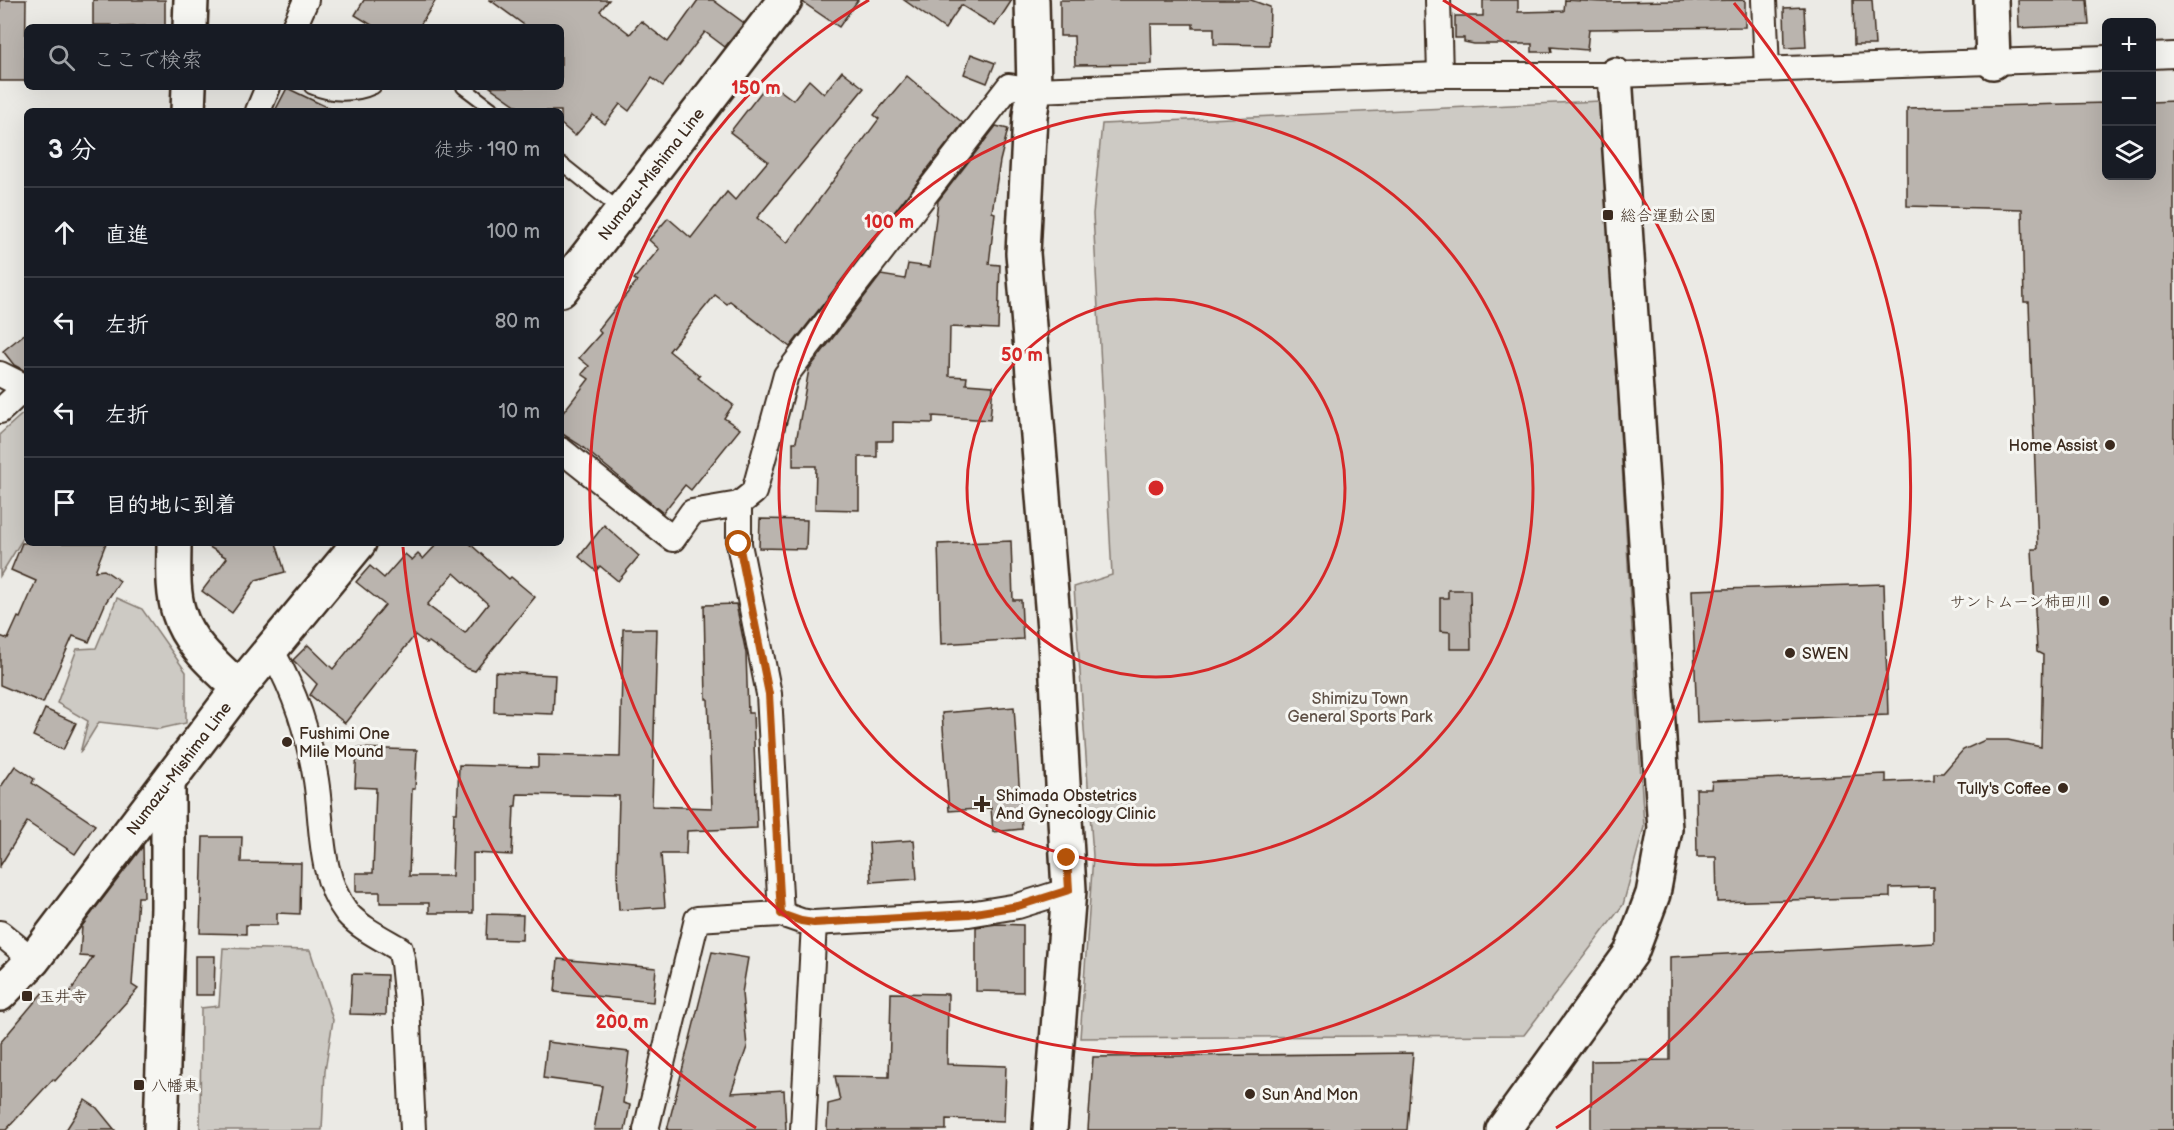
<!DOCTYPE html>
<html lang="ja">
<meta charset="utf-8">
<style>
body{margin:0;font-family:"Balsamiq Sans","Klee One",sans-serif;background:#20242c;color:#f1f3f6}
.controls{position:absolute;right:18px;top:18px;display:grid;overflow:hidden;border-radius:9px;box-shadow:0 6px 24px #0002}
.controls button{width:54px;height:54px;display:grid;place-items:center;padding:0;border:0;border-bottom:2px solid #363941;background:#171b24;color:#f1f3f6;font:30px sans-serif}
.stop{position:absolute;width:18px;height:18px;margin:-14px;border:4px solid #b45309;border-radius:50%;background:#fff}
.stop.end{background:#b45309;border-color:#fff;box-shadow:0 2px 6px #0008}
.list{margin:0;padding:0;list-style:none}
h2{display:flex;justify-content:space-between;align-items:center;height:78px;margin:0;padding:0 24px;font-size:26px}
h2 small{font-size:20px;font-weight:400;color:#9ea1a6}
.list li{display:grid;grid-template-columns:39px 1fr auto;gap:18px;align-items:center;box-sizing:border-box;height:90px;padding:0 24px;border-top:2px solid #363941}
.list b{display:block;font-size:22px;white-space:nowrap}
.list em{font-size:20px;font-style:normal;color:#9ea1a6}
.icon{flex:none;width:33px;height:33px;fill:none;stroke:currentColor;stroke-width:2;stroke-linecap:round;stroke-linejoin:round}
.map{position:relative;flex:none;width:2174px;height:1130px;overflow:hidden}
.search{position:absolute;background:#171b24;box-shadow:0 6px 24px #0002;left:24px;top:24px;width:540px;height:66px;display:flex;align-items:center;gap:15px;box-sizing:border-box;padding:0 21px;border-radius:9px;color:#9ea1a6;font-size:22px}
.panel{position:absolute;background:#171b24;box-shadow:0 6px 24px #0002;left:24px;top:108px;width:540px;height:438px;border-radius:9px}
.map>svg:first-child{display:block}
.green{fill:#cdcac4;stroke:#847a71;stroke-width:1.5}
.building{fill:#bab4ae;stroke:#3b2a1e;stroke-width:1.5;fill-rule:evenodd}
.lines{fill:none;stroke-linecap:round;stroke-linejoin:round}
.lane-casing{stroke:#3b2a1e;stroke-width:16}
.street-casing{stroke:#3b2a1e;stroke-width:28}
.secondary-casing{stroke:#3b2a1e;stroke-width:38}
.lane{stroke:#f6f6f2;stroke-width:12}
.street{stroke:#f6f6f2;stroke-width:24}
.secondary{stroke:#f6f6f2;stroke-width:33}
.route{stroke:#b45309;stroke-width:8}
.ring{fill:none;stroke:#d62828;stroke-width:3}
.poi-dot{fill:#3b2a1e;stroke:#f6f6f2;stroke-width:2}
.labels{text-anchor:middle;stroke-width:6;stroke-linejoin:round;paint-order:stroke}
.street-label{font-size:16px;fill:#3b2a1e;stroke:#f6f6f2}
.poi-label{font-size:16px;fill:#3b2a1e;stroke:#f6f6f2;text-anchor:start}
.park-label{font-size:16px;fill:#605248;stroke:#f6f6f2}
.centre{fill:#d62828;stroke:#f6f6f2;stroke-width:3}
.ring-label{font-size:18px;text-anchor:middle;font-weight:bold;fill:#d62828;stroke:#f6f6f2;stroke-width:6;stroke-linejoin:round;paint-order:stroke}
</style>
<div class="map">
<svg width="2174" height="1130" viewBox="0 0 2174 1130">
<rect width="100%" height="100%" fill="#ebeae5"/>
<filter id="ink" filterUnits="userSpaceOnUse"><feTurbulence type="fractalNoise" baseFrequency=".0167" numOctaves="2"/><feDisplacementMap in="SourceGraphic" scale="12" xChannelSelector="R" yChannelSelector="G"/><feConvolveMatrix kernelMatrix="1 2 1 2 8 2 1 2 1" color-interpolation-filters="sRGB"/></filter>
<g filter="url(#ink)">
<!-- green -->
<g class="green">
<path d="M1600,101L1644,827L1623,905L1524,1035L1080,1038L1093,856L1074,587L1112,575L1093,214L1102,124Z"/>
<path d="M27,410V527L25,535L0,576V434Z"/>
<path d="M117,598L142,609L186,672V723L159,729L99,722L80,753L88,721L57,703L77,649L96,648Z"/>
<path d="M223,948L310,950L333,1020L325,1071L322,1130H200L201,1008L219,1006Z"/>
</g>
<!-- building -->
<g class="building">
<path d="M0,0H26L25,81H0Z"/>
<path d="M93,0H165V26L111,27V25H93Z"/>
<path d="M364,0H436L419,27H375L355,15Z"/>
<path d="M490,0H609L600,11L630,34L641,21L668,42L698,0H713L744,23L725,47L705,32L663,86L652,78L629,111L620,104L605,124L593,115L575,136L561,124V111H524L490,87H561V27H527Z"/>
<path d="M803,0H858L839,27L804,3Z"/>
<path d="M904,0H1012L995,26L961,5L945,29Z"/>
<path d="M1060,0H1251L1270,7L1269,45L1214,44V28H1193V24H1151L1152,64L1075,65L1074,36H1060Z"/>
<path d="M1483,0H1518V12L1564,11L1565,0L1603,2L1745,0V27L1589,29L1587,50L1551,47L1552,52H1532V44H1474L1464,42V38H1455V16H1483Z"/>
<path d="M1853,0H1872L1875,45H1854Z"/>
<path d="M2018,0H2087L2089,25L2019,28Z"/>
<path d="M1804,7L1806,47L1785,48L1784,8Z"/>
<path d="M971,54L995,63L987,83L964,74Z"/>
<path d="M842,71L864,88L757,218L787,243L879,119L874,115L907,76L963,123L790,347L730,301L727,304L715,295L669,351L700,376L698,378L733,405L724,418L740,429L691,490L685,485L663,513L580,445L561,433V415L589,379L582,374L589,366L579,358L601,333L598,330L637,281L634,279L659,249L649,240L668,218L691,238L727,192L735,200L768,161L730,132L769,82L793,100L809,80L824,94Z"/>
<path d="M287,88L335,111H275Z"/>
<path d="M2174,101V1130H1591V1061L1670,1060V957L1934,943V887L1890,888V897L1717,902L1716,857H1697L1696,789H1711L1712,781L1886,774V782L1934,780V773H1943L1963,750L1985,740H2008L2041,747L2043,655L2037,652L2032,549H2038L2029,302H2024L2022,209L1907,206V108L2106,103V176H2151V102Z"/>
<path d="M996,126L1008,129L1000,161L992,212L995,213L989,264L1000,265L998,329L950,327L949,376L967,377L966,384L993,386L990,420L933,416V423L893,422V441H877V457H859V510L815,509L816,466H793V442H796L809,369L881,275L905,279L908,264L930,267L938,201Z"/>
<path d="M27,332V372L14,365L3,351Z"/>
<path d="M760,519L807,520L806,549L759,548Z"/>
<path d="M604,525L639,556L618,581L600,566L596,571L579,557Z"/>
<path d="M1011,541L1013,600H1021L1023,639L941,644L938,544Z"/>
<path d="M22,543H106L95,571L104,570L120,581L106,602L89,642L73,636L43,703L0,685V636L8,639L18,617L20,618L36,581L11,570Z"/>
<path d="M203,543H276L285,572L256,580L232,613L202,591L227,558Z"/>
<path d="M438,543H469L509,579L511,577L535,597L475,671L466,668L429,642L427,644L415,635L345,723L310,695L317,684L293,660L308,645L333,669L385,605L356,582L370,566L384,578L405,554L412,560L418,554L423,559ZM454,573L488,604L465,633L427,605Z"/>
<path d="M1884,584L1888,715L1697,722L1692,590Z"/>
<path d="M1448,590H1470L1471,649H1450V632L1440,631V598H1448Z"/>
<path d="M736,604L746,653L748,713H753L757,828L687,831L686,854H661L665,907L619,910L617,872L619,796L517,794L516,806H514L512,855L473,853V913H429V903H380V892H356V873H373L376,788L355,787L357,748L417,750L415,789H412L409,876H452L454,813H457L459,765L538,767V755L620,757L623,629H657L652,806L712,808L708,699H706L704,605Z"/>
<path d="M495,672L555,675L553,714L494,712Z"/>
<path d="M1014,707L1022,829L993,832L991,808L949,811L942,713Z"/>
<path d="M45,709L76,723L63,750L33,736Z"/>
<path d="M15,766L34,779L32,783L95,825L75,854L27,822L0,866V788Z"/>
<path d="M203,837H242L241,862L301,863L300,914L277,913V925H246V934L200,933Z"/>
<path d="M914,840L917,879L871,882L869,843Z"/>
<path d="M143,846L144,897H138L132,985L138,989L55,1081L53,1079L6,1130H0V1043L43,992L61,1006L93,957L80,956L82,926Z"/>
<path d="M487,914L523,915L522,940L486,939Z"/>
<path d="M997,924L1023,925V992L976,991V927Z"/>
<path d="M712,952L748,958L742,993L747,1047L731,1093L784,1090L786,1130H667Z"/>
<path d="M195,956H215L214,995H195Z"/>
<path d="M558,959L656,968L653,1002L555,992Z"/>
<path d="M352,974L387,975L386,1015L350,1014Z"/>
<path d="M891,993L948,994L947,1064L1006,1066L1004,1121L946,1119V1130H827L828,1104L840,1101L835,1076L889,1077Z"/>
<path d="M547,1042L629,1052L623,1103L630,1105L625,1130H594L602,1086L543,1078Z"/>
<path d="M1413,1053L1407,1130H1088L1093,1057Z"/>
<path d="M85,1100L97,1108L115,1130H66Z"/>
</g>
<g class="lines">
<defs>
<g id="lane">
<path d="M311,87C331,96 355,96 374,87"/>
<path d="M463,87L495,111"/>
<path d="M561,163L621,211"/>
</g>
<g id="street">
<path d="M1438,0L1440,75"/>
<path d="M1764,0L1767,69"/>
<path d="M294,27L306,0"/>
<path d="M2152,56L2174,55"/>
<path d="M258,111L268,87"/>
<path d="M0,374L26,387"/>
<path d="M0,411L27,386"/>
<path d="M561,450L673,539L692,512L739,504"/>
<path d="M272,651C296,694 308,732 316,780C323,824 318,875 347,913C360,928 383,939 400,949L403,963L407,1002L413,1130"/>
<path d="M781,914L769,694L739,544V504L754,492L786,375L1009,86L1034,90L1440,75H1615L2106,58"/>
<path d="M0,933L33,960"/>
<path d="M646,1130L697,919L781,914L801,921L814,923L969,914L1018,906L1069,890"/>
<path d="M803,1130L814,923"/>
</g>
<g id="secondary">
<path d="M1032,0L1034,90L1030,116L1023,253L1055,642L1069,890L1050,1130"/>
<path d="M1991,0L1993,62"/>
<path d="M190,27L191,0"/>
<path d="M188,111L189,87"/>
<path id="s1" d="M561,290L785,0"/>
<path d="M174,543C174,565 172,591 179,613C188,644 217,667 239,688"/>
<path id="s2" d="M0,994L33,960L239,688L359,543"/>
<path d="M161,1130L168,907V783"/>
<path d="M1503,1130L1631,953L1653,894L1665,829L1615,75"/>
</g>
</defs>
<!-- lane casing -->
<use href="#lane" class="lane-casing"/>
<!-- street casing -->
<use href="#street" class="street-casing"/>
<!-- secondary casing -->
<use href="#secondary" class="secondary-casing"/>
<!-- lane -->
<use href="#lane" class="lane"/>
<!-- street -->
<use href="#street" class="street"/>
<!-- secondary -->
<use href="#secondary" class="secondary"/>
</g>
</g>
<g class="lines" filter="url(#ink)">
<!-- route -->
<path class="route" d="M739,544L769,694L781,914L801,921L814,923L969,914L1018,906L1069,890L1067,858"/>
</g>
<!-- distance rings -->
<g class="ring">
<circle cx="1156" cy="488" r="189"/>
<circle cx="1156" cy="488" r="377"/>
<path d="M1443 0A566 566 0 1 1 869 0"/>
<path d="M756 1128A755 755 0 0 1 403 547M1734 3A755 755 0 0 1 1556 1128"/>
</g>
<!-- markers -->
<g class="poi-dot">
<rect x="1602" y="209" width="12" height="12" rx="3"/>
<circle cx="2110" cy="445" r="6"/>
<circle cx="2104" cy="601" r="6"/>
<circle cx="1790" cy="653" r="6"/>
<circle cx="287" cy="742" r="6"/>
<circle cx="2063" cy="788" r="6"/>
<path d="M979 795h6v6h6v6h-6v6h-6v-6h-6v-6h6z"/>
<rect x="21" y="990" width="12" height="12" rx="3"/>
<rect x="133" y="1079" width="12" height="12" rx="3"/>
<circle cx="1250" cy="1094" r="6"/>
</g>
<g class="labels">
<!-- street labels -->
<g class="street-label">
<text dy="6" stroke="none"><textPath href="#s1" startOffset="147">Numazu-Mishima Line</textPath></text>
<text dy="6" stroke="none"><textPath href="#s2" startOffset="288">Numazu-Mishima Line</textPath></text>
</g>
<!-- poi labels -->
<g class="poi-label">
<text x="1620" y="221">総合運動公園</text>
<text x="2098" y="451" text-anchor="end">Home Assist</text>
<text x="2092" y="607" text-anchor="end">サントムーン柿田川</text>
<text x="1802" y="659">SWEN</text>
<text x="299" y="739">Fushimi One<tspan x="299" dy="18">Mile Mound</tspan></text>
<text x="2051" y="794" text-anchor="end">Tully's Coffee</text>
<text x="996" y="801">Shimada Obstetrics<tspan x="996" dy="18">And Gynecology Clinic</tspan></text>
<text x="39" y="1002">玉井寺</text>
<text x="151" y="1091">八幡東</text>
<text x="1262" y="1100">Sun And Mon</text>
</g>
<!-- park labels -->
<g class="park-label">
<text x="1360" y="704">Shimizu Town<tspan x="1360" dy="18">General Sports Park</tspan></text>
</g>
</g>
<circle cx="1156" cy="488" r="9" class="centre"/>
<g class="ring-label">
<text x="756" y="94">150 m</text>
<text x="889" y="228">100 m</text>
<text x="1022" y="361">50 m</text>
<text x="622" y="1028">200 m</text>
</g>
</svg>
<div class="controls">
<button>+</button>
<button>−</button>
<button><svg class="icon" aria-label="layers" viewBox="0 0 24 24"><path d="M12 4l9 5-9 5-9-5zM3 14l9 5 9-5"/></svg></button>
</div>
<div class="stop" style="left:739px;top:544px"></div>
<div class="stop end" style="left:1067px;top:858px"></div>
<div class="search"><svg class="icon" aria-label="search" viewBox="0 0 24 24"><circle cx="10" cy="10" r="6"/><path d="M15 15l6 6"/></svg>ここで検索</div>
<section class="panel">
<h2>3 分<small>徒歩 · 190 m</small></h2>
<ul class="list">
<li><svg class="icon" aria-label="ahead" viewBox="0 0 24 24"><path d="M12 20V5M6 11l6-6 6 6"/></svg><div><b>直進</b></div><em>100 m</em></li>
<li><svg class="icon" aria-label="left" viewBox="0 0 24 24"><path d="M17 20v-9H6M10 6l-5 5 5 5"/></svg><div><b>左折</b></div><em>80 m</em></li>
<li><svg class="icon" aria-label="left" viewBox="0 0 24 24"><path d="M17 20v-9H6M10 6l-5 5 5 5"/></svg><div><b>左折</b></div><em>10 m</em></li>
<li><svg class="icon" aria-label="arrive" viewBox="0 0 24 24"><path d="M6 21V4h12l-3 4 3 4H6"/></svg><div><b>目的地に到着</b></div></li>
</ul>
</section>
</div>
